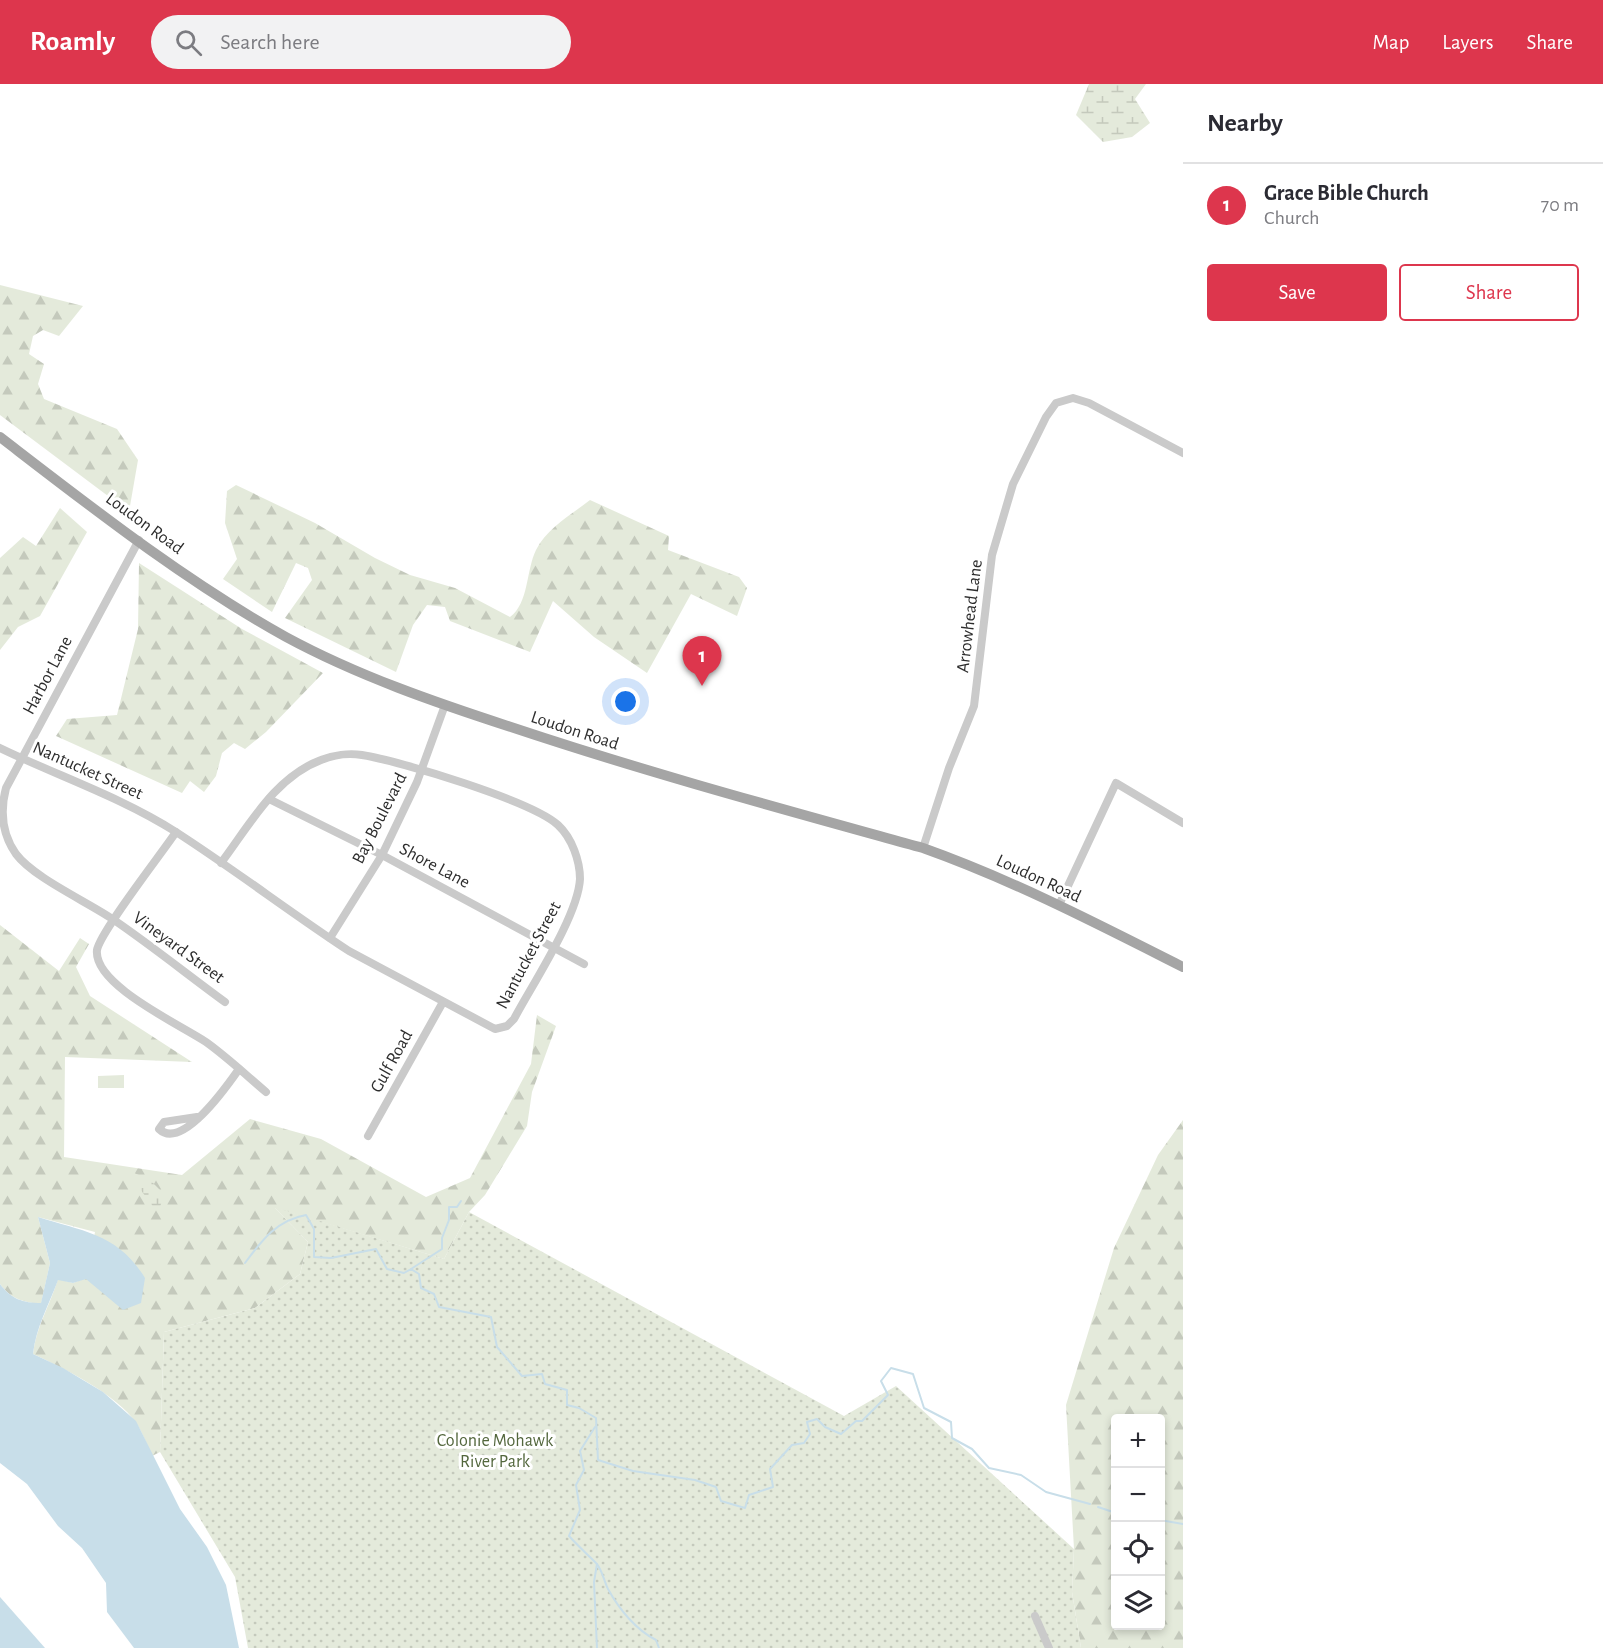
<!DOCTYPE html>
<meta charset="utf-8">
<style>
body{margin:0;font-family:"Alegreya Sans",sans-serif;background:#f2f2f3;color:#2b2b33}
.controls{position:absolute;right:18px;bottom:18px;display:grid;overflow:hidden;border-radius:6px;box-shadow:0 3px 9px #0003}
.controls button{width:54px;height:54px;display:grid;place-items:center;padding:0;border:0;border-bottom:2px solid #e1e1e2;background:#fff;color:#2b2b33;font:30px sans-serif}
.you{position:absolute;left:626px;top:618px;width:21px;height:21px;margin:-15px;border:4px solid #fff;border-radius:50%;background:#1a73e8;box-shadow:0 0 0 9px #1a73e833}
.badge{display:grid;place-items:center;width:39px;height:39px;border-radius:50%;background:#dd364d;color:#fff;font-size:20px;font-weight:700}
.pin{position:absolute;translate:-50% -50px;filter:drop-shadow(0 2px 3px #0008)}
.pin::after{content:'';position:absolute;top:32px;width:21px;height:18px;background:inherit;clip-path:polygon(0 0,100% 0,50% 100%)}
.list{margin:0;padding:0;list-style:none}
h2{display:flex;justify-content:space-between;align-items:center;height:78px;margin:0;padding:0 24px;font-size:26px}
h2 small{font-size:20px;font-weight:400;color:#7c7c81}
.list li{display:grid;grid-template-columns:39px 1fr auto;gap:18px;align-items:center;box-sizing:border-box;height:84px;padding:0 24px;border-top:2px solid #e1e1e2}
.list b{display:block;font-size:22px;white-space:nowrap}
.list p{margin:0;font-size:20px;white-space:nowrap;color:#7c7c81}
.list em{font-size:20px;font-style:normal;color:#7c7c81}
.actions{display:flex;gap:12px;padding:18px 24px}
.actions a{flex:1;padding:14px 0;border:2px solid #dd364d;border-radius:6px;text-align:center;font-size:21px;color:#dd364d}
.actions .main{background:#dd364d;color:#fff}
.icon{flex:none;width:33px;height:33px;fill:none;stroke:currentColor;stroke-width:2;stroke-linecap:round;stroke-linejoin:round}
.map{position:relative;flex:none;width:1183px;height:1564px;overflow:hidden}
header{display:flex;align-items:center;gap:36px;box-sizing:border-box;height:84px;padding:0 30px;background:#dd364d;color:#fff}
header strong{font-size:28px}
nav{display:flex;gap:33px;margin-inline-start:auto;font-size:21px}
.search{width:420px;height:54px;background:#f2f2f3;display:flex;align-items:center;gap:15px;box-sizing:border-box;padding:0 21px;border-radius:33px;color:#7c7c81;font-size:22px}
main{display:flex}
aside{flex:1;background:#fff}
.map>svg:first-child{display:block}
.green{fill:#e4eadb}
.forest{fill:url(#forest-firs);fill-rule:evenodd}
.wetland{fill:url(#wetland-marsh)}
.park{fill:url(#park-dots)}
.water{fill:#c8dee9}
.lines{fill:none;stroke-linecap:round;stroke-linejoin:round}
.stream{stroke:#c8dee9;stroke-width:2}
.minor{stroke:#cacaca;stroke-width:8}
.major{stroke:#a5a5a5;stroke-width:10}
.labels{text-anchor:middle;stroke-width:6;stroke-linejoin:round;paint-order:stroke}
.street-label{font-size:18px;fill:#2d2d2d;stroke:#fff}
.park-label{font-size:18px;fill:#53673d;stroke:#fff}
</style>
<header>
<strong>Roamly</strong>
<div class="search"><svg class="icon" aria-label="search" viewBox="0 0 24 24"><circle cx="10" cy="10" r="6"/><path d="M15 15l6 6"/></svg>Search here</div>
<nav><a>Map</a><a>Layers</a><a>Share</a></nav>
</header>
<main>
<div class="map">
<svg width="1183" height="1564" viewBox="0 0 1183 1564">
<defs>
<pattern id="forest-firs" width="22" height="20" patternUnits="userSpaceOnUse" patternTransform="scale(1.5)"><rect width="22" height="20" fill="#e4eadb"/><path d="M5 1l3.5 6h-7zM16 11l3.5 6h-7z" fill="#c4c9bc"/></pattern>
<pattern id="wetland-marsh" width="20" height="14" patternUnits="userSpaceOnUse" patternTransform="scale(1.5)"><rect width="20" height="14" fill="#e4eadb"/><path d="M1 5h8M5 5V1M11 12h8M15 12V8" fill="none" stroke="#c4c9bc"/></pattern>
<pattern id="park-dots" width="8" height="8" patternUnits="userSpaceOnUse" patternTransform="scale(1.5)"><rect width="8" height="8" fill="#e4eadb"/><path d="M2 2h.1M6 6h.1" fill="none" stroke="#c4c9bc" stroke-width="1.8" stroke-linecap="round"/></pattern>
</defs>
<rect width="100%" height="100%" fill="#fff"/>
<!-- green -->
<path class="green" d="M124,991V1004H98V992Z"/>
<!-- forest -->
<g class="forest">
<path d="M0,201L83,222L59,252L43,246L33,252L29,270L44,280L38,300L44,315L117,345L138,376L130,422L116,418L0,331Z"/>
<path d="M236,401L315,439L375,474L410,491L455,504L510,533C529,519 526,486 536,466C547,444 571,431 590,416L669,452L668,466L739,493L747,504L737,532L691,510L647,589L594,553L553,517L530,568L450,537L445,523L427,521L413,541L396,588L285,534L312,496L308,484L296,479L272,528L223,495L237,475L225,439L227,407Z"/>
<path d="M60,424L87,448L40,532L18,543L0,566V474L23,453L36,462Z"/>
<path d="M139,479L242,545L323,589L266,648L245,665L234,659L222,669L216,692L204,708L190,697L182,709L56,652L67,635L117,631L138,545Z"/>
<path d="M0,841L59,887L80,854L89,860L76,883L90,912L192,978L65,973L64,1073L182,1091L250,1035L321,1055L426,1113L470,1094L531,980L537,931L556,942L532,1008L527,1042L485,1111L469,1128L444,1175L275,1124L308,1158L300,1190L255,1224L164,1248L160,1368L152,1372C147,1361 143,1349 136,1339C118,1311 63,1284 33,1270C36,1243 50,1221 58,1195L73,1199L86,1194L95,1148L38,1133L50,1179L41,1220C23,1218 11,1215 0,1200Z"/>
<path d="M1183,1036V1564H1081L1072,1508L1074,1465L1066,1321L1114,1164L1158,1071ZM1116,1334H1160V1542H1116Z"/>
</g>
<!-- wetland -->
<g class="wetland">
<path d="M1089,0H1146L1135,15L1150,39L1132,53L1103,58L1076,31Z"/>
<path d="M134,1089L149,1095L164,1110L160,1123L154,1124L132,1094Z"/>
</g>
<!-- park -->
<path class="park" d="M274,1123L444,1175L469,1128L844,1332L896,1302L1074,1465L1072,1508L1081,1564H248L235,1493L160,1368L164,1248L255,1224L300,1190L308,1158Z"/>
<!-- water -->
<g class="water">
<path d="M38,1133C84,1148 117,1149 145,1194L141,1219L123,1226L86,1195L73,1199L58,1196C49,1221 36,1243 33,1270L63,1284L103,1308L136,1337L180,1425L207,1463L226,1501L239,1564H134L107,1528L106,1499L82,1464L58,1442L27,1400L0,1379V1200C11,1215 23,1219 41,1219L50,1179Z"/>
<path d="M0,1513L45,1564H0Z"/>
</g>
<g class="lines">
<!-- stream -->
<g class="stream">
<path d="M245,1179C262,1156 277,1136 306,1131L314,1145V1173L331,1174L376,1165L387,1185L404,1189L411,1185L419,1190L421,1204L434,1210L439,1223L491,1233L497,1263L522,1292L542,1290L545,1300L567,1306V1321L579,1324L596,1334L598,1376L633,1387L695,1396L716,1403L721,1417L745,1424L749,1411L773,1403L770,1385L792,1361L804,1359L810,1350L807,1338L817,1335L825,1343L841,1350L856,1337H862L888,1311L881,1297L891,1284L913,1290L924,1324L951,1338L952,1354L972,1365L989,1384L1021,1391L1046,1408L1090,1420"/>
<path d="M411,1185L442,1165V1154L449,1136V1123H457L461,1117"/>
<path d="M595,1343L580,1367L584,1386L576,1401L580,1426L569,1452C578,1462 587,1470 596,1479C602,1485 604,1497 608,1505C619,1525 636,1546 656,1556L659,1564"/>
<path d="M1098,1423L1116,1429"/>
<path d="M1160,1436L1183,1440"/>
<path d="M597,1480L594,1498L597,1564"/>
</g>
<!-- minor -->
<g class="minor">
<path d="M139,456L6,704C0,727 2,750 16,770C34,794 88,818 114,836C152,862 188,891 225,918"/>
<path d="M0,664C58,692 121,713 176,748C235,786 291,829 349,867L495,945L507,942L514,935C532,901 578,832 580,795C580,777 572,754 558,741C532,717 400,677 362,671C349,669 333,671 321,676C275,693 249,742 221,779"/>
<path d="M269,715L382,771L584,880"/>
<path d="M176,748C162,769 100,848 97,866C93,901 181,941 206,958C227,973 246,991 266,1008"/>
<path d="M923,764L949,684L974,622L992,471L1013,400L1046,333L1056,319L1073,314L1089,319L1183,369"/>
<path d="M1059,821L1116,699L1183,739"/>
<path d="M330,854L382,771L417,698L445,621"/>
<path d="M197,1033L164,1038L159,1045C182,1067 227,1002 239,985"/>
<path d="M368,1052L443,918"/>
<path d="M1035,1532L1049,1564"/>
</g>
<!-- major -->
<path class="major" d="M0,353C91,423 185,497 286,553C358,592 437,619 514,644C649,689 786,726 923,764C1013,796 1098,840 1183,883"/>
</g>
<g class="labels">
<!-- street labels -->
<g class="street-label">
<text transform="translate(145 439) rotate(36)" y="6">Loudon Road</text>
<text transform="translate(969 532) rotate(-83)" y="6">Arrowhead Lane</text>
<text transform="translate(47 591) rotate(-62)" y="6">Harbor Lane</text>
<text transform="translate(575 646) rotate(18)" y="6">Loudon Road</text>
<text transform="translate(88 686) rotate(24)" y="6">Nantucket Street</text>
<text transform="translate(379 734) rotate(-63)" y="6">Bay Boulevard</text>
<text transform="translate(435 781) rotate(28)" y="6">Shore Lane</text>
<text transform="translate(1039 794) rotate(25)" y="6">Loudon Road</text>
<text transform="translate(179 863) rotate(36)" y="6">Vineyard Street</text>
<text transform="translate(528 871) rotate(-62)" y="6">Nantucket Street</text>
<text transform="translate(391 977) rotate(-61)" y="6">Gulf Road</text>
</g>
<!-- park labels -->
<g class="park-label">
<text x="495" y="1362">Colonie Mohawk<tspan x="495" dy="21">River Park</tspan></text>
</g>
</g>
</svg>
<div class="controls">
<button>+</button>
<button>−</button>
<button><svg class="icon" aria-label="locate" viewBox="0 0 24 24"><circle cx="12" cy="12" r="6"/><path d="M12 2v4M12 18v4M2 12h4M18 12h4"/></svg></button>
<button><svg class="icon" aria-label="layers" viewBox="0 0 24 24"><path d="M12 4l9 5-9 5-9-5zM3 14l9 5 9-5"/></svg></button>
</div>
<div class="you"></div>
<div class="pin badge" style="left:702px;top:602px">1</div>
</div>
<aside>
<h2>Nearby<small></small></h2>
<ul class="list">
<li><span class="badge">1</span><div><b>Grace Bible Church</b><p>Church</p></div><em>70 m</em></li>
</ul>
<div class="actions"><a class="main">Save</a><a>Share</a></div>
</aside>
</main>
